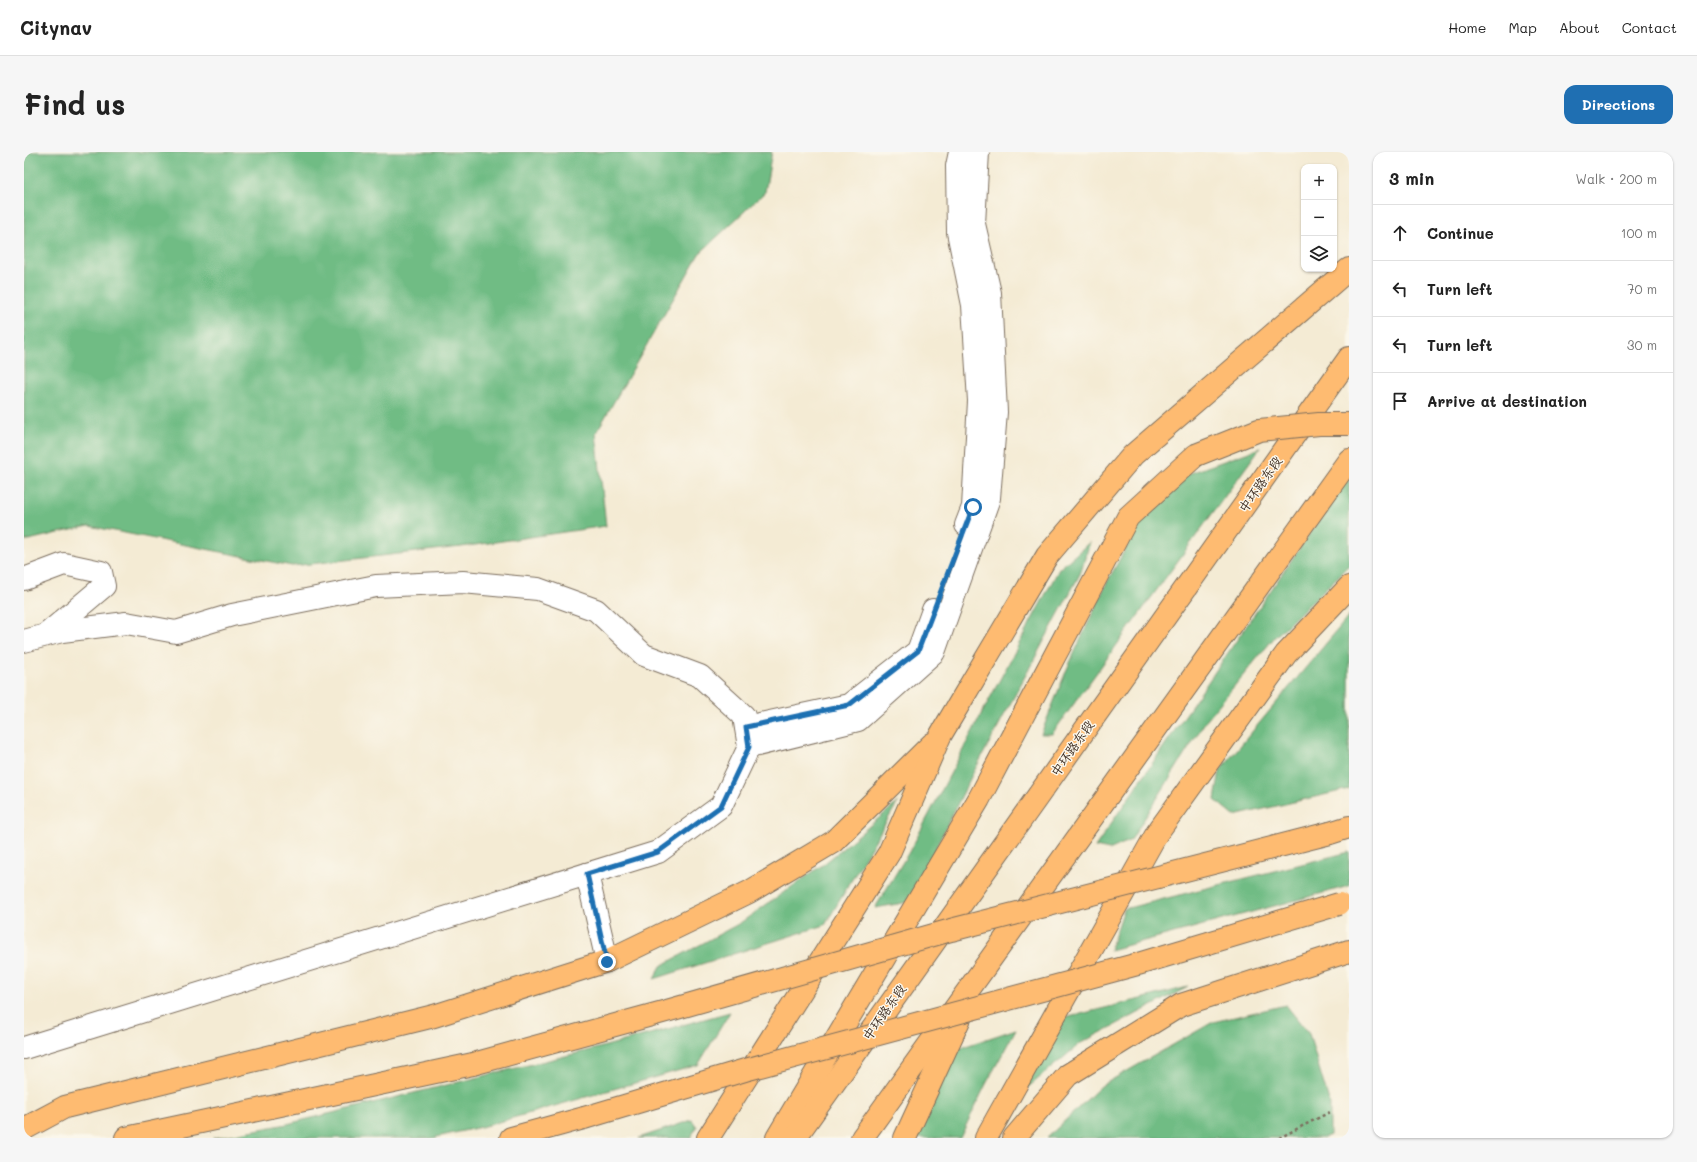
<!DOCTYPE html>
<meta charset="utf-8">
<style>
body{margin:0;font-family:Mali,"LXGW WenKai TC",sans-serif;background:#f6f6f6;color:#222}
.controls{position:absolute;right:12px;top:12px;display:grid;overflow:hidden;border-radius:8px;box-shadow:0 1px 3px #0004}
.controls button{width:36px;height:36px;display:grid;place-items:center;padding:0;border:0;border-bottom:1px solid #e0e0e0;background:#fff;color:#222;font:20px sans-serif}
.stop{position:absolute;width:12px;height:12px;margin:-9px;border:3px solid #1f6fb2;border-radius:50%;background:#fff}
.stop.end{background:#1f6fb2;border-color:#fff;box-shadow:0 1px 4px #0008}
.list{margin:0;padding:0;list-style:none}
h2{display:flex;justify-content:space-between;align-items:center;height:52px;margin:0;padding:0 16px;font-size:17px}
h2 small{font-size:13px;font-weight:400;color:#767676}
.list li{display:grid;grid-template-columns:26px 1fr auto;gap:12px;align-items:center;box-sizing:border-box;height:56px;padding:0 16px;border-top:1px solid #e0e0e0}
.list b{display:block;font-size:15px;white-space:nowrap}
.list em{font-size:13px;font-style:normal;color:#767676}
.icon{flex:none;width:22px;height:22px;fill:none;stroke:currentColor;stroke-width:2;stroke-linecap:round;stroke-linejoin:round}
.map{position:relative;flex:none;width:1325px;height:986px;overflow:hidden;border-radius:12px}
header{display:flex;align-items:center;gap:24px;box-sizing:border-box;height:56px;padding:0 20px;background:#fff;border-bottom:1px solid #e0e0e0}
header strong{font-size:19px}
nav{display:flex;gap:22px;margin-inline-start:auto;font-size:14px}
.intro{display:flex;align-items:center;justify-content:space-between;box-sizing:border-box;height:96px;padding:0 24px}
h1{margin:0;font-size:28px}
.button{padding:10px 18px;border-radius:12px;background:#1f6fb2;color:#fff;font-size:14px;font-weight:700}
main{display:flex;gap:24px;padding:0 24px}
aside{flex:1;background:#fff;border-radius:12px;box-shadow:0 1px 3px #0004}
.map>svg:first-child{display:block}
.forest{fill:#70bc84;stroke:#567351}
.lines{fill:none;stroke-linecap:round;stroke-linejoin:round}
.minor-casing{stroke:#7c6e5e;stroke-width:24}
.highway-casing{stroke:#7c6e5e;stroke-width:24}
.path{stroke:#7c6e5e;stroke-width:2.5;stroke-dasharray:3 3;stroke-linecap:butt}
.minor{stroke:#fff;stroke-width:22}
.highway{stroke:#febb71;stroke-width:22}
.highway-bridge-casing{stroke:#7c6e5e;stroke-width:24;stroke-linecap:butt}
.highway-bridge{stroke:#febb71;stroke-width:22}
.route{stroke:#1f6fb2;stroke-width:5}
.labels{text-anchor:middle;stroke-width:3;stroke-linejoin:round;paint-order:stroke}
.street-label{font-size:13px;fill:#3b2a1e;stroke:#fbf7ec}
</style>
<header>
<strong>Citynav</strong>
<nav><a>Home</a><a>Map</a><a>About</a><a>Contact</a></nav>
</header>
<div class="intro"><h1>Find us</h1><a class="button">Directions</a></div>
<main>
<div class="map">
<svg width="1325" height="986" viewBox="0 0 1325 986">
<rect width="100%" height="100%" fill="#fbf7ec"/>
<filter id="ink" filterUnits="userSpaceOnUse"><feTurbulence type="fractalNoise" baseFrequency=".025" numOctaves="2"/><feDisplacementMap in="SourceGraphic" scale="8" xChannelSelector="R" yChannelSelector="G"/><feConvolveMatrix kernelMatrix="1 2 1 2 8 2 1 2 1" color-interpolation-filters="sRGB"/></filter>
<filter id="wash" filterUnits="userSpaceOnUse"><feTurbulence type="fractalNoise" baseFrequency=".012" numOctaves="4" result="noise"/><feDisplacementMap in="SourceGraphic" scale="16" xChannelSelector="R" yChannelSelector="G"/><feGaussianBlur stdDeviation="0.9" result="paint"/><feColorMatrix in="noise" values="0 0 0 0 0 0 0 0 0 0 0 0 0 0 0 0 0 1.4 0 .05"/><feComposite in="paint" operator="in"/></filter>
<g filter="url(#wash)">
<rect width="100%" height="100%" fill="#f4ebd4"/>
<!-- forest -->
<g class="forest">
<path d="M0,0H748L741,40L675,102L572,281L582,374L437,395L268,414L65,374L0,389Z"/>
<path d="M1236,296L1028,582H1017L1043,517L1083,430L1118,367L1161,323Z"/>
<path d="M1325,324V414L1250,486L1183,567L1107,688L1085,698L1071,695Z"/>
<path d="M1066,390L1056,422L948,623L885,750L851,756L888,695L965,548L1035,417Z"/>
<path d="M1325,464V637L1210,664L1191,648L1196,618Z"/>
<path d="M874,650L801,773L630,827L637,814L716,771L800,712Z"/>
<path d="M1325,700V734L1086,798L1100,757Z"/>
<path d="M1164,835L1057,891L996,942L1037,867Z"/>
<path d="M1262,853L1285,882L1306,953V983L1299,986H1023L1077,934L1189,870Z"/>
<path d="M706,860L674,913L457,975L408,986H189L263,972L578,895Z"/>
<path d="M992,877L962,932L936,986H889L933,897Z"/>
<path d="M668,968L673,975L666,986H615Z"/>
</g>
</g>
<g filter="url(#ink)">
<g class="lines">
<defs>
<g id="minor">
<path d="M936,0L933,14L934,80L949,153L955,249L949,355L942,373"/>
<path d="M0,427L40,412L77,420L80,434L23,482"/>
<path d="M0,489L38,479L102,471L152,480L208,463L352,434L439,430L514,437L572,458L620,503L676,524L720,564L725,595L697,654L634,700L0,896"/>
<path d="M722,575L825,553L894,499L909,458"/>
<path d="M725,595L834,568L910,500L965,346L972,260L966,141L950,72L954,0"/>
<path d="M563,722L583,809"/>
</g>
<g id="highway">
<path d="M1306,681L1325,675"/>
<path d="M0,977L41,955L410,864L583,809L725,740L809,690L908,592"/>
<path d="M102,986L449,912"/>
<path d="M487,986L560,966"/>
<path d="M684,986L865,701L916,584L1023,404L1109,303L1325,117"/>
<path d="M753,986L955,647L1104,365L1172,303"/>
<path d="M771,986L1325,206"/>
<path d="M838,986L1325,308"/>
<path d="M881,986L937,864"/>
<path d="M962,986L1133,681L1262,502L1325,435"/>
<path d="M990,986L1044,923L1157,853L1325,799"/>
</g>
</defs>
<!-- minor casing -->
<use href="#minor" class="minor-casing"/>
<!-- highway casing -->
<use href="#highway" class="highway-casing"/>
<!-- path -->
<path class="path" d="M1255,986L1306,960"/>
<!-- minor -->
<use href="#minor" class="minor"/>
<!-- highway -->
<use href="#highway" class="highway"/>
<defs>
<g id="highway-bridge">
<path d="M1172,303L1235,278L1295,272H1325"/>
<path d="M449,912L646,858L927,778L1306,681"/>
<path d="M560,966L721,918L1114,812L1315,752"/>
</g>
</defs>
<!-- highway-bridge casing -->
<use href="#highway-bridge" class="highway-bridge-casing"/>
<!-- highway-bridge -->
<use href="#highway-bridge" class="highway-bridge"/>
</g>
</g>
<g class="lines" filter="url(#ink)">
<!-- route -->
<path class="route" d="M583,810L563,722L634,700L697,654L725,595L722,575L825,553L894,499L949,355"/>
</g>
<g class="labels">
<!-- street labels -->
<g class="street-label">
<text transform="translate(1236 332) rotate(-55)" y="5">中环路东段</text>
<text transform="translate(1048 596) rotate(-55)" y="5">中环路东段</text>
<text transform="translate(860 860) rotate(-55)" y="5">中环路东段</text>
</g>
</g>
</svg>
<div class="controls">
<button>+</button>
<button>−</button>
<button><svg class="icon" aria-label="layers" viewBox="0 0 24 24"><path d="M12 4l9 5-9 5-9-5zM3 14l9 5 9-5"/></svg></button>
</div>
<div class="stop" style="left:949px;top:355px"></div>
<div class="stop end" style="left:583px;top:810px"></div>
</div>
<aside>
<h2>3 min<small>Walk · 200 m</small></h2>
<ul class="list">
<li><svg class="icon" aria-label="ahead" viewBox="0 0 24 24"><path d="M12 20V5M6 11l6-6 6 6"/></svg><div><b>Continue</b></div><em>100 m</em></li>
<li><svg class="icon" aria-label="left" viewBox="0 0 24 24"><path d="M17 20v-9H6M10 6l-5 5 5 5"/></svg><div><b>Turn left</b></div><em>70 m</em></li>
<li><svg class="icon" aria-label="left" viewBox="0 0 24 24"><path d="M17 20v-9H6M10 6l-5 5 5 5"/></svg><div><b>Turn left</b></div><em>30 m</em></li>
<li><svg class="icon" aria-label="arrive" viewBox="0 0 24 24"><path d="M6 21V4h12l-3 4 3 4H6"/></svg><div><b>Arrive at destination</b></div></li>
</ul>
</aside>
</main>
